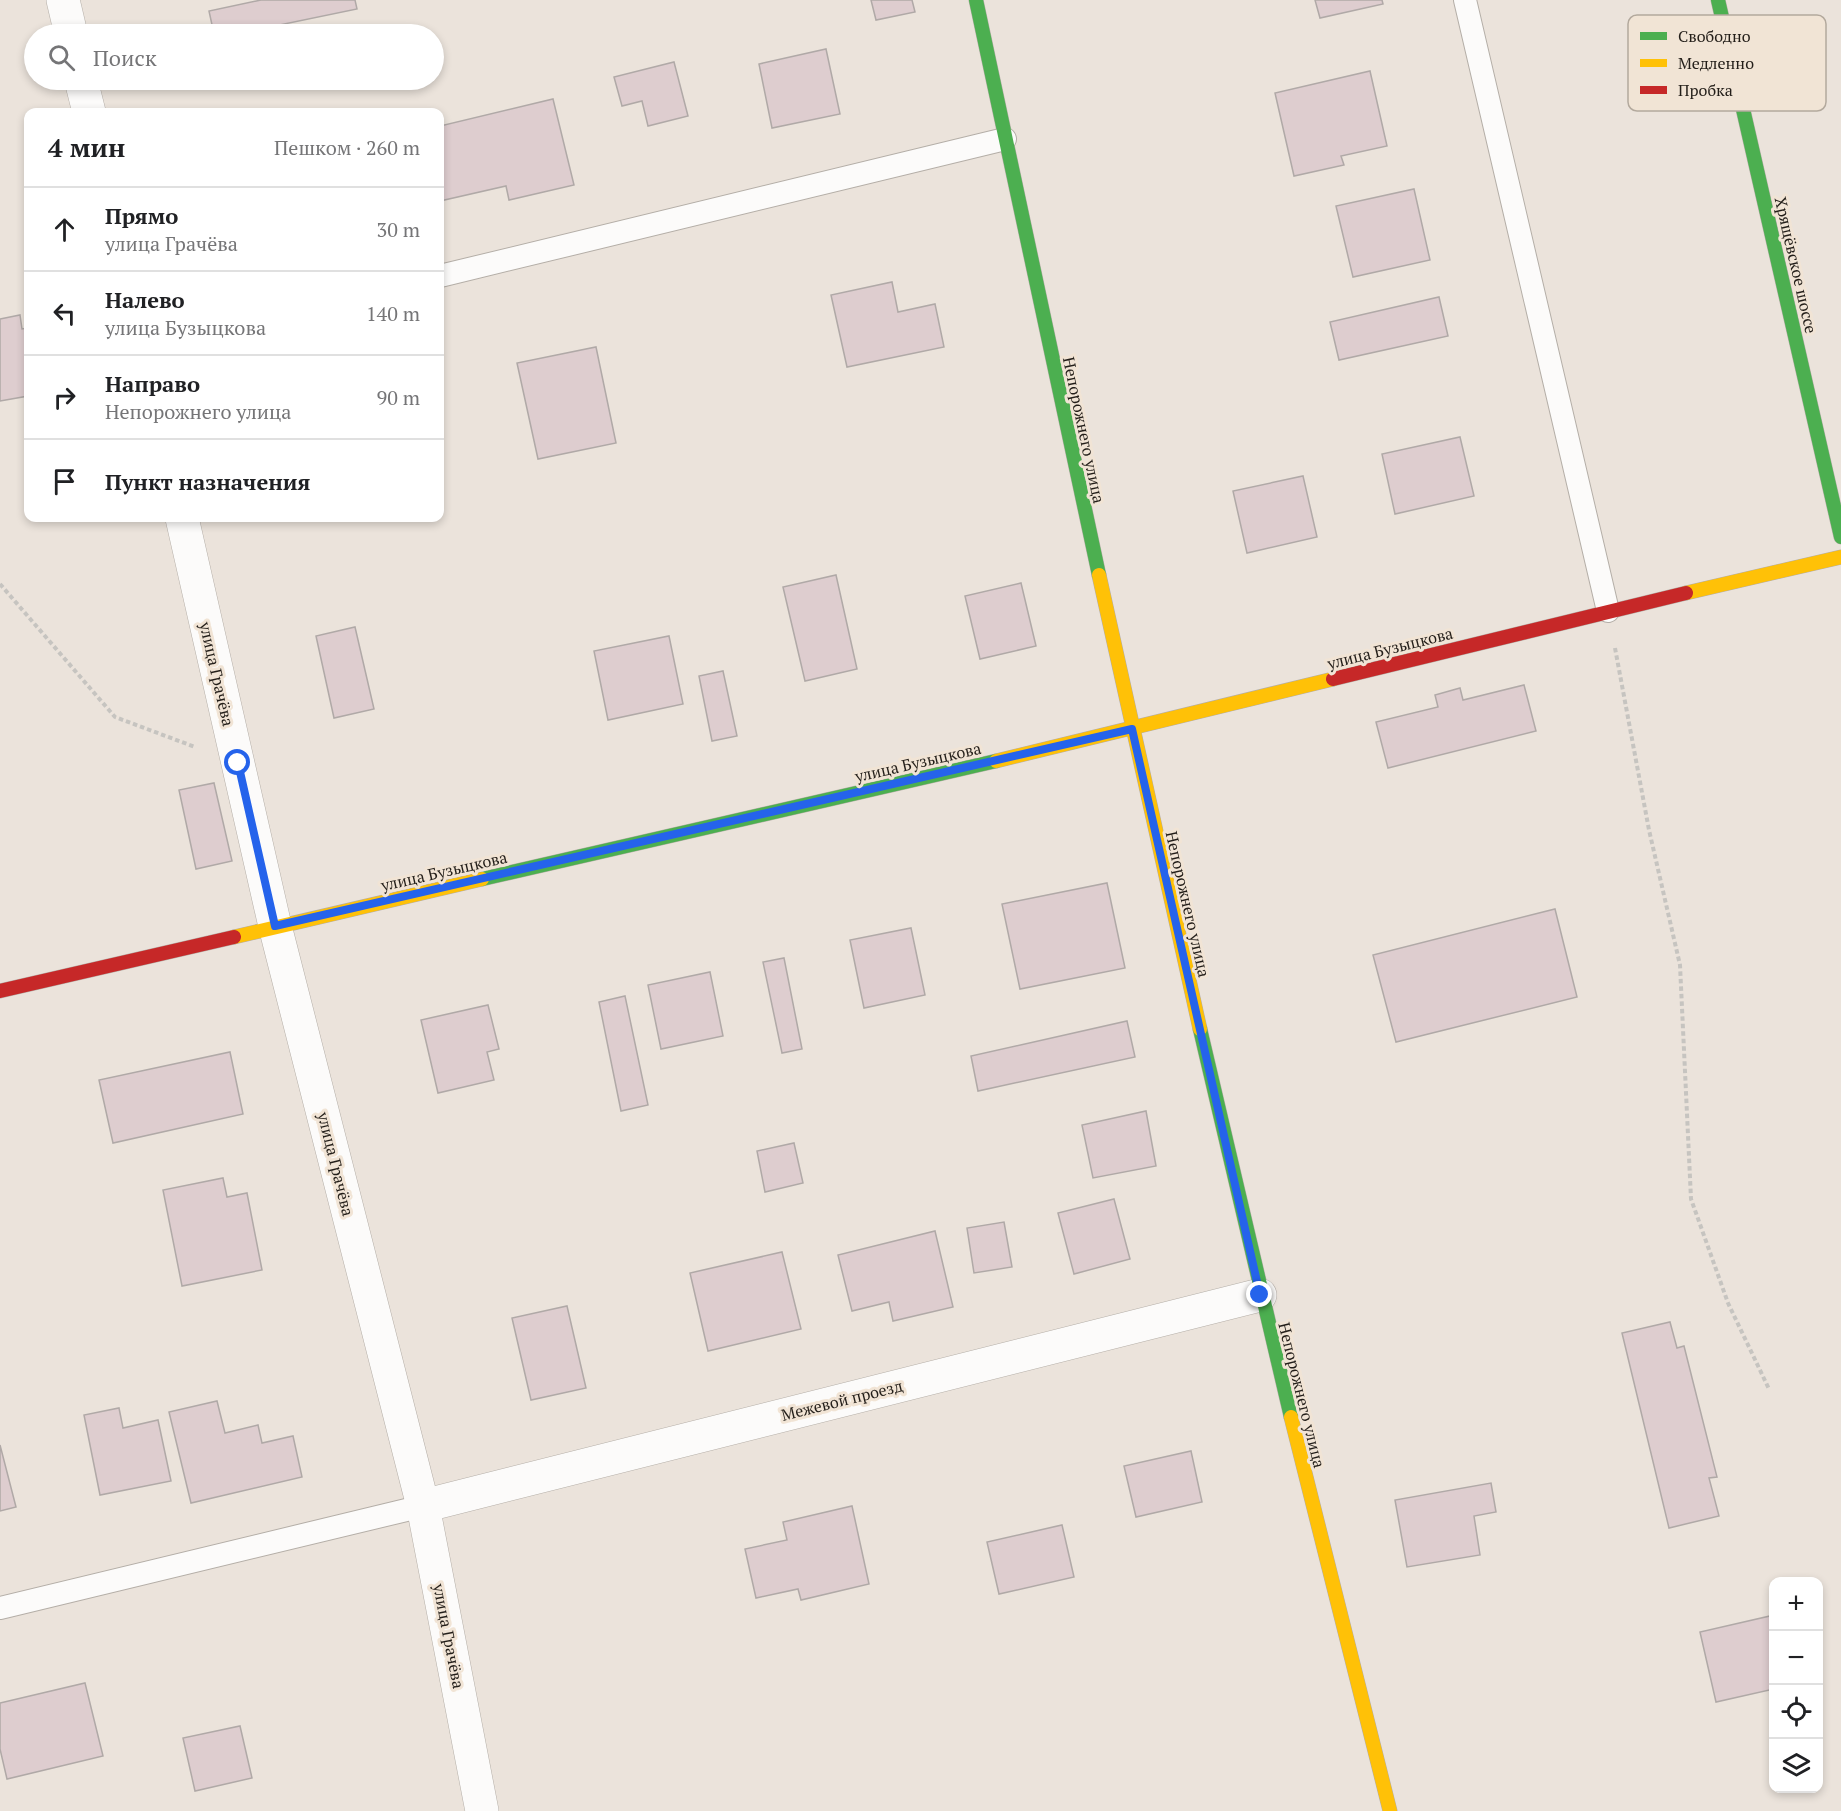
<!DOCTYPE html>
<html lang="ru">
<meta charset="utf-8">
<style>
body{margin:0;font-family:"PT Serif",serif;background:#f6f6f6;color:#202124}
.controls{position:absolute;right:18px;bottom:18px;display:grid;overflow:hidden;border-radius:12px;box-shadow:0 3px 9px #0003}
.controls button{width:54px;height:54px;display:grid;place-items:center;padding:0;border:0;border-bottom:2px solid #e0e0e0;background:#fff;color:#202124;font:30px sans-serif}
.stop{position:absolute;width:18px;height:18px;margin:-14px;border:4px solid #2563eb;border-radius:50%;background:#fff}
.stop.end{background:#2563eb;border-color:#fff;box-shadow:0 2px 6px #0008}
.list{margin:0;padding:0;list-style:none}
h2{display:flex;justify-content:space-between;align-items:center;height:78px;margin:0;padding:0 24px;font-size:26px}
h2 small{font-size:20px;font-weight:400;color:#757577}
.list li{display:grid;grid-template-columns:39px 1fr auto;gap:18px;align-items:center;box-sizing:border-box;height:84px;padding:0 24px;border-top:2px solid #e0e0e0}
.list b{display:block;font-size:22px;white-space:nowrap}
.list p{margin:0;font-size:20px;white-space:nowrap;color:#757577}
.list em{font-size:20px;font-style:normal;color:#757577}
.icon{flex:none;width:33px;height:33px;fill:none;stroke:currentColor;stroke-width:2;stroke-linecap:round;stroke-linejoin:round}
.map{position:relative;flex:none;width:1841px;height:1811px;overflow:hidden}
.search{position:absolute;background:#fff;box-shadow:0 3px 9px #0003;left:24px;top:24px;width:420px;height:66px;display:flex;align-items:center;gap:15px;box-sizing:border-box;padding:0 21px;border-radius:33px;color:#757577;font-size:22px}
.panel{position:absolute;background:#fff;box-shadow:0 3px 9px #0003;left:24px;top:108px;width:420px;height:414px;border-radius:12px}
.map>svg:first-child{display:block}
.building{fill:#decdcf;stroke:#b0a9a7;stroke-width:1.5}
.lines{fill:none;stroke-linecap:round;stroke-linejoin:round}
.lane-casing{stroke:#b4aea7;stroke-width:24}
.street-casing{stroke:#b4aea7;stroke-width:34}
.fast-casing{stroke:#b4aea7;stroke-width:15}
.slow-casing{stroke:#b4aea7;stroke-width:15}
.jam-casing{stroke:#b4aea7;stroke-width:15}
.path{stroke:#c6c4c0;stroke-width:4;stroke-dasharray:4.5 3;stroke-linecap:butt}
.lane{stroke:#fcfbfa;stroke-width:22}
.street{stroke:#fcfbfa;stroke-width:33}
.fast{stroke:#4caf50;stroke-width:14}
.slow{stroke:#ffc107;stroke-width:14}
.jam{stroke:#c62828;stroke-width:14}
.route{stroke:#2563eb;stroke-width:8}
.labels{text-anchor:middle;stroke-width:6;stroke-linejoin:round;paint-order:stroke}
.street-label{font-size:16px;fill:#231e19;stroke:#f1e4d5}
.key{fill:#f1e4d5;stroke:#b3a99d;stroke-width:1.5}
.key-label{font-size:16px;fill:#231e19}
</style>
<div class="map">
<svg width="1841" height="1811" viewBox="0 0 1841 1811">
<rect width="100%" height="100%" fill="#ebe3db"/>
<!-- building -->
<g class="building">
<path d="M261,0H355L357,9L236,34H214L209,11Z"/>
<path d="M871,0H912L915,12L876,20Z"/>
<path d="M1315,0H1382L1383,4L1320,18Z"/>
<path d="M826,49L840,114L772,128L759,64Z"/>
<path d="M674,62L688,116L648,126L642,101L622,106L614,77Z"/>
<path d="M1370,71L1387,146L1341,156L1344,165L1294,176L1275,93Z"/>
<path d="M553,99L574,185L509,200L506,186L440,201V126Z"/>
<path d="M1414,189L1430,260L1353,277L1336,206Z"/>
<path d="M892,282L898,312L935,304L944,347L847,367L831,295Z"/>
<path d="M1439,297L1448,336L1339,360L1330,322Z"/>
<path d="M20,315L22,329L28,328V396L0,401V319Z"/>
<path d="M596,347L616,443L538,459L517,363Z"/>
<path d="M1460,437L1474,496L1395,514L1382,454Z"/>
<path d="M1303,476L1317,537L1247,553L1233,491Z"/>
<path d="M836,575L857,669L805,681L783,587Z"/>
<path d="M1021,583L1036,646L980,659L965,596Z"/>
<path d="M355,627L374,709L334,718L316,636Z"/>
<path d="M669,636L683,704L608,720L594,651Z"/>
<path d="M723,671L737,736L712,741L699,676Z"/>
<path d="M1524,685L1536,731L1388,768L1376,722L1438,707L1435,695L1460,688L1463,700Z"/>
<path d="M214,783L232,861L196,869L179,790Z"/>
<path d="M1107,883L1125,968L1020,989L1002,904Z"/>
<path d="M1555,909L1577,997L1396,1042L1373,955Z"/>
<path d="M911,928L925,995L864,1008L850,940Z"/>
<path d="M784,958L802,1049L782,1053L763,962Z"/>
<path d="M710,972L723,1036L661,1049L648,985Z"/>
<path d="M625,996L648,1105L621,1111L599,1002Z"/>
<path d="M488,1005L499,1049L487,1052L494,1080L438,1093L421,1020Z"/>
<path d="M1127,1021L1135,1057L978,1091L971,1056Z"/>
<path d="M230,1052L243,1114L113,1143L99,1080Z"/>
<path d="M1146,1111L1156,1166L1093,1178L1082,1125Z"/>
<path d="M794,1143L803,1183L765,1192L757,1151Z"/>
<path d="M223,1178L227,1197L247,1193L262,1270L182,1286L163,1190Z"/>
<path d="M1114,1199L1130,1259L1074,1274L1058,1213Z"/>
<path d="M1004,1222L1012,1267L974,1273L967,1228Z"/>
<path d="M935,1231L953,1307L893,1321L889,1302L852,1311L838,1255Z"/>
<path d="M782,1252L801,1329L708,1351L690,1273Z"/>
<path d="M567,1306L586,1388L531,1400L512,1318Z"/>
<path d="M1670,1322L1677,1348L1684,1346L1717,1477L1709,1478L1719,1516L1669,1528L1622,1333Z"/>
<path d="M217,1401L225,1433L258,1425L262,1443L293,1436L302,1477L191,1503L169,1412Z"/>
<path d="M119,1408L123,1428L158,1420L171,1481L100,1495L84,1415Z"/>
<path d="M0,1445L16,1507L0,1511Z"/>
<path d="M1191,1451L1202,1502L1136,1517L1124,1466Z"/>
<path d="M1491,1483L1496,1512L1474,1516L1480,1555L1407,1567L1395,1500Z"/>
<path d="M852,1506L869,1584L801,1600L798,1589L756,1598L745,1549L787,1540L783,1522Z"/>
<path d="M1062,1525L1074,1577L999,1594L987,1542Z"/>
<path d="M1770,1616L1774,1633V1689L1716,1702L1700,1632Z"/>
<path d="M85,1683L103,1756L7,1779L0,1749V1703Z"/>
<path d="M240,1726L252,1778L195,1791L183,1738Z"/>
</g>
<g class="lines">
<defs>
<g id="lane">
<path d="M1465,0L1608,611"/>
<path d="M440,276L1005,139"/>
<path d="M0,1608L423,1506"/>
</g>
<g id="street">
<path d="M63,0L71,34"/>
<path d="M81,80L89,112"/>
<path d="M182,518L275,926L423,1506L482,1811"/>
<path d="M423,1506L1260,1295"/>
</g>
<g id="fast">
<path d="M976,0L1099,575"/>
<path d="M1718,0L1841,537"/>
<path d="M482,879L996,761"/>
<path d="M1200,1029L1291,1417"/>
</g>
<g id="slow">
<path d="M1099,575L1200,1029"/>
<path d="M1686,593L1841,557"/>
<path d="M996,761L1333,679"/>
<path d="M234,937L482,879"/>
<path d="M1291,1417L1390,1811"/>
</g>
<g id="jam">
<path d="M1333,679L1686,593"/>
<path d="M0,991L234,937"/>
</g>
</defs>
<!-- lane casing -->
<use href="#lane" class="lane-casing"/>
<!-- street casing -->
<use href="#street" class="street-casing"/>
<!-- fast casing -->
<use href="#fast" class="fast-casing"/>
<!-- slow casing -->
<use href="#slow" class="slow-casing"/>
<!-- jam casing -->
<use href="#jam" class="jam-casing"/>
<!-- path -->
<g class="path">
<path d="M0,584L115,717L195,747"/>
<path d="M1615,648L1649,830L1680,965L1691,1199L1728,1303L1769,1389"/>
</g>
<!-- lane -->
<use href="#lane" class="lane"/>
<!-- street -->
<use href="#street" class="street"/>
<!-- fast -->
<use href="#fast" class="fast"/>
<!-- slow -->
<use href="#slow" class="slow"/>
<!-- jam -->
<use href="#jam" class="jam"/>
</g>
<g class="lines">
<!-- route -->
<path class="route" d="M238,763L275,926L1132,729L1260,1295"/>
</g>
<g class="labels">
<!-- street labels -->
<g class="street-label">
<text transform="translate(1796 265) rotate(77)" y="6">Хрящёвское шоссе</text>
<text transform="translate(1084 430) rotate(78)" y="6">Непорожнего улица</text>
<text transform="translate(1390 648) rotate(-14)" y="6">улица Бузыцкова</text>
<text transform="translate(217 674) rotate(77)" y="6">улица Грачёва</text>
<text transform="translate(918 762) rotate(-13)" y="6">улица Бузыцкова</text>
<text transform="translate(444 871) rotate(-13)" y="6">улица Бузыцкова</text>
<text transform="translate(1188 904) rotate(77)" y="6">Непорожнего улица</text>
<text transform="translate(336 1164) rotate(76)" y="6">улица Грачёва</text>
<text transform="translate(1302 1395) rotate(76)" y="6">Непорожнего улица</text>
<text transform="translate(842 1400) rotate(-14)" y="6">Межевой проезд</text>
<text transform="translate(449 1636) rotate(79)" y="6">улица Грачёва</text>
</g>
</g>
<!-- legend -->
<rect x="1628" y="15" width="198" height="96" rx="9" class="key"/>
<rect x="1640" y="32" width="27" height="8" fill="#4caf50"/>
<rect x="1640" y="59" width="27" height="8" fill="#ffc107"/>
<rect x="1640" y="86" width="27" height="8" fill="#c62828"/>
<g class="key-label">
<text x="1678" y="42">Свободно</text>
<text x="1678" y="69">Медленно</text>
<text x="1678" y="96">Пробка</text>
</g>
</svg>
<div class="controls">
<button>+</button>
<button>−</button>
<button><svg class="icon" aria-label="locate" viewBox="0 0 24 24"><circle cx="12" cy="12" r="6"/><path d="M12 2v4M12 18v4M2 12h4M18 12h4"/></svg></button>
<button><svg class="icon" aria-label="layers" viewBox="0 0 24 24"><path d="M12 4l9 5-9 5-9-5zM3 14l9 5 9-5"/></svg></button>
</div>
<div class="stop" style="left:238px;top:763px"></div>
<div class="stop end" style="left:1260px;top:1295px"></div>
<div class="search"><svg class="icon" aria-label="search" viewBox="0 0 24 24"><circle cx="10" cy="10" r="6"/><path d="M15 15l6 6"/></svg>Поиск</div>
<section class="panel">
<h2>4 мин<small>Пешком · 260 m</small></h2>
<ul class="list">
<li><svg class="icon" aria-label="ahead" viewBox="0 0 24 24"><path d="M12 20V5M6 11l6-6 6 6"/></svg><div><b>Прямо</b><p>улица Грачёва</p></div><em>30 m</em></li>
<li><svg class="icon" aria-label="left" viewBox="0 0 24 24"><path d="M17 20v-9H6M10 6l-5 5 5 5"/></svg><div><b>Налево</b><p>улица Бузыцкова</p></div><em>140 m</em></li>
<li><svg class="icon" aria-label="right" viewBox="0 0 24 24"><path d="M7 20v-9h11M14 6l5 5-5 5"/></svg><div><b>Направо</b><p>Непорожнего улица</p></div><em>90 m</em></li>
<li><svg class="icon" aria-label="arrive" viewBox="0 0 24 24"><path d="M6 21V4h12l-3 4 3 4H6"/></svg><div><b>Пункт назначения</b></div></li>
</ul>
</section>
</div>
